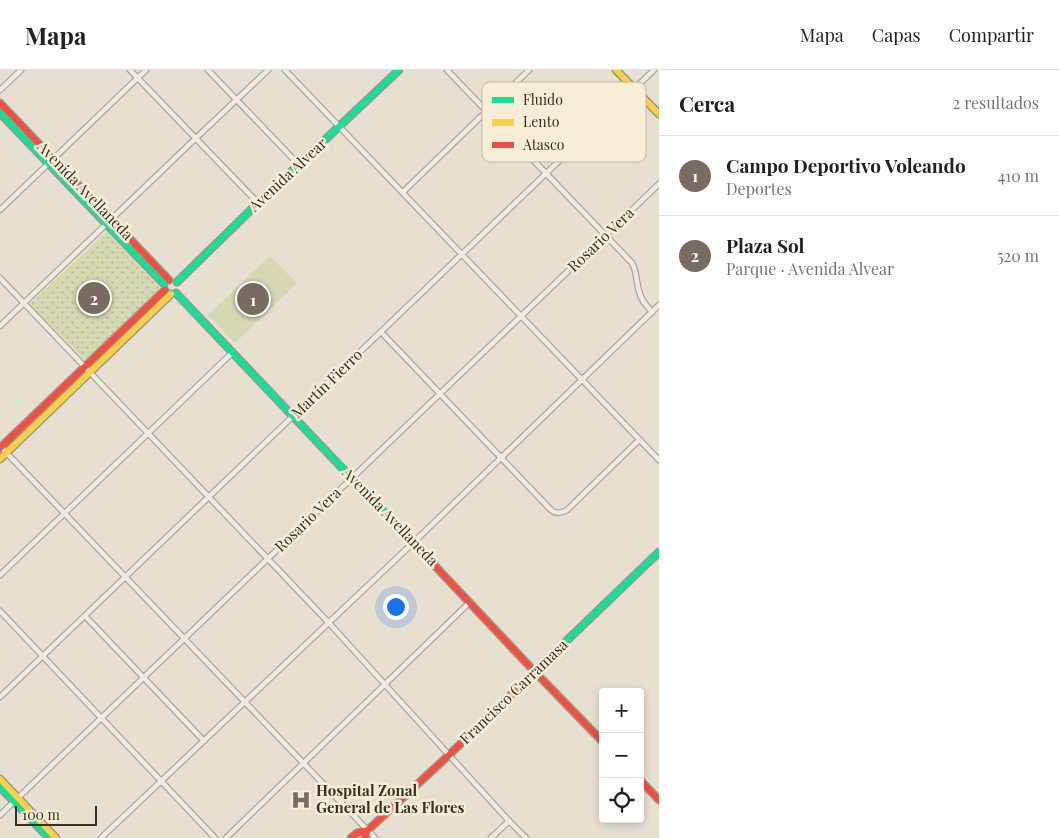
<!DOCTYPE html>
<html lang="es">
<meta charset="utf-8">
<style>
body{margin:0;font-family:"Playfair Display",serif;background:#f2f2f2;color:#202124}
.controls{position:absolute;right:15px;bottom:15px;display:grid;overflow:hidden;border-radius:5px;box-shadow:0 2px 8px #0003}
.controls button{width:45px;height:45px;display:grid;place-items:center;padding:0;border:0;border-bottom:1px solid #e0e0e0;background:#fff;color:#202124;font:25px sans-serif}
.scale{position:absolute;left:15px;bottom:12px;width:82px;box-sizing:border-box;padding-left:5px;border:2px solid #3d2e20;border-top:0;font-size:14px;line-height:18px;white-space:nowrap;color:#3d2e20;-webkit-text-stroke:4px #f7eed8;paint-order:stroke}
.you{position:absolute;left:395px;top:536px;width:18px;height:18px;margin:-12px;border:4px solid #fff;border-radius:50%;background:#1a73e8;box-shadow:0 0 0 8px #1a73e833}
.badge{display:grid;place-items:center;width:32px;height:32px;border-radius:50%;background:#786c5e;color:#fff;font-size:16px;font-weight:700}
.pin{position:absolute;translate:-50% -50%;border:2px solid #fff;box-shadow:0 1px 5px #0006}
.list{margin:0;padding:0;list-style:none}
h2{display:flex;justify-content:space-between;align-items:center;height:65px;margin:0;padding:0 20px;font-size:21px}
h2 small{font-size:16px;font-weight:400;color:#757577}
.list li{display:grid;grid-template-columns:32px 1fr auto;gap:15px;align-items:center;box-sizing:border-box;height:80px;padding:0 20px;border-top:1px solid #e0e0e0}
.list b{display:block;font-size:19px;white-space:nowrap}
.list p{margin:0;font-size:16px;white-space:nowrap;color:#757577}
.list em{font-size:16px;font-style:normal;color:#757577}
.icon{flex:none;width:28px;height:28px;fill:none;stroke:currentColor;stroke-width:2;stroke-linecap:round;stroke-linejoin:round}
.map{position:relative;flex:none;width:659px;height:768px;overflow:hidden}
header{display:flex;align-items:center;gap:30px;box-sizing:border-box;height:70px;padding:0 25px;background:#fff;border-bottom:1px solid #e0e0e0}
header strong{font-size:24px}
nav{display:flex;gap:28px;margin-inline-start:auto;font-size:18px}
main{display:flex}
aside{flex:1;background:#fff}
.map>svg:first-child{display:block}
.grass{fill:url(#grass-dots)}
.pitch{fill:#d6d7b3}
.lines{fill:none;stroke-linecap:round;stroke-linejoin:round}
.street-casing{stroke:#ada599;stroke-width:7}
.fast-casing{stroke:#9c958a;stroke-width:9}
.slow-casing{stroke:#9c958a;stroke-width:9}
.jam-casing{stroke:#9c958a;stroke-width:9}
.street{stroke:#efebe3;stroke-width:4.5}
.fast{stroke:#16e098;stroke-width:6}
.slow{stroke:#ffcf43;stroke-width:6}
.jam{stroke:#f24e42;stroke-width:6}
.labels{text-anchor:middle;stroke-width:5;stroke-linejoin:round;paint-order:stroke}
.street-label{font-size:15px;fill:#3d2e20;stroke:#f7eed8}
.poi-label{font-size:15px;font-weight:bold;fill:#3d2e20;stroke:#f7eed8;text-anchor:start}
.key{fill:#f7eed8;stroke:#bfb4a1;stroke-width:1}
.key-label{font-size:14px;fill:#3d2e20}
</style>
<header>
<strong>Mapa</strong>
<nav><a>Mapa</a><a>Capas</a><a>Compartir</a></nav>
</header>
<main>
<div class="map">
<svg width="659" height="768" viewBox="0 0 659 768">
<defs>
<pattern id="grass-dots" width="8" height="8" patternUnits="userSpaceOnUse" patternTransform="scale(1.25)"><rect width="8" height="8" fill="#d6d7b3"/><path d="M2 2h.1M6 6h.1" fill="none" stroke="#b9b99a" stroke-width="1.8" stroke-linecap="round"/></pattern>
</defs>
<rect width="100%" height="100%" fill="#e7e0d1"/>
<!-- grass -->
<path class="grass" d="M107,162L159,215L158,223L85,290L30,234Z"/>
<!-- pitch -->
<path class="pitch" d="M270,186L297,213L235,273L208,245Z"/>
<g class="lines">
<defs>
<g id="street">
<path d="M130,0L258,133"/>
<path d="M208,0L299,95"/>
<path d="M285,0L659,390"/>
<path d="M447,0L632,193C637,202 636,211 639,221C641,230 646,235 652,242"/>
<path d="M0,20L21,0"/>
<path d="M403,122L529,0"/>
<path d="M0,140L146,0"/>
<path d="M0,208L329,553L509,751L526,768"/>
<path d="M0,256L196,68L268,0"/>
<path d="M381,262L551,440C556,444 562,443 567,440L639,370"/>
<path d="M0,376L375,768"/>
<path d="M0,505L233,282"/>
<path d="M0,541L215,768"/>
<path d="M85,546L204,671"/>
<path d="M0,627L654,0"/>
<path d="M0,745L659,114"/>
<path d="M101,768L414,472L659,235"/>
<path d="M226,768L470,532"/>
<path d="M491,768L509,751"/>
</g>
<g id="fast">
<path d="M0,43L164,214"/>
<path d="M177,212L258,133L399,0"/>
<path d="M176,223L436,497"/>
<path d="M558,579L659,482"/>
<path d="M0,717L49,768"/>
</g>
<g id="slow">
<path d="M616,0L659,44"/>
<path d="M0,389L171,224"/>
<path d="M0,709L56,768"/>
</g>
<g id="jam">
<path d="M0,33L169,210"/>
<path d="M0,378L165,220"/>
<path d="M436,497L534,601L603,672"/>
<path d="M640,710L659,730"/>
<path d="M351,768L357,763L368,760L449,685L558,579"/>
<path d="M365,768L368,760"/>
</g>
</defs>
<!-- street casing -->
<use href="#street" class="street-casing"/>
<!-- fast casing -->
<use href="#fast" class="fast-casing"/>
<!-- slow casing -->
<use href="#slow" class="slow-casing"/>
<!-- jam casing -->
<use href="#jam" class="jam-casing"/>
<!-- street -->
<use href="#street" class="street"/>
<!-- fast -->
<use href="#fast" class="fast"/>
<!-- slow -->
<use href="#slow" class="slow"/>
<!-- jam -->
<use href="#jam" class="jam"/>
</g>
<!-- icons -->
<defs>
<symbol id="hospital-bare" viewBox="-9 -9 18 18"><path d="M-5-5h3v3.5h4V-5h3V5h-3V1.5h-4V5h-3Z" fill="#786c5e" stroke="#f7eed8" stroke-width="2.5" paint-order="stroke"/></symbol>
</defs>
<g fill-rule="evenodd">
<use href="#hospital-bare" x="287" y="716" width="28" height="28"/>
</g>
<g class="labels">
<!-- street labels -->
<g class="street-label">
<text transform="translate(288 105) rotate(-43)" y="5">Avenida Alvear</text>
<text transform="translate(85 121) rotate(46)" y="5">Avenida Avellaneda</text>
<text transform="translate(601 170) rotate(-44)" y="5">Rosario Vera</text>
<text transform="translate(327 314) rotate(-44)" y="5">Martín Fierro</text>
<text transform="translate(390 447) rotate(46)" y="5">Avenida Avellaneda</text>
<text transform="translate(308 450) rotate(-44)" y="5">Rosario Vera</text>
<text transform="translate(514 622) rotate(-44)" y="5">Francisco Carramasa</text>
</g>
<!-- poi labels -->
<g class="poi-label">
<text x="316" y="726">Hospital Zonal<tspan x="316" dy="17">General de Las Flores</tspan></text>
</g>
</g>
<!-- legend -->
<rect x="482" y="12" width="164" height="80" rx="8" class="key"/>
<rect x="492" y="27" width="22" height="6" fill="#16e098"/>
<rect x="492" y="49" width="22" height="7" fill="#ffcf43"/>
<rect x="492" y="72" width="22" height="6" fill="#f24e42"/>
<g class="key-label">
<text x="523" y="35">Fluido</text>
<text x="523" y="57">Lento</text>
<text x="523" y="80">Atasco</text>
</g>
</svg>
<div class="controls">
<button>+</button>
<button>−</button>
<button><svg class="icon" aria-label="locate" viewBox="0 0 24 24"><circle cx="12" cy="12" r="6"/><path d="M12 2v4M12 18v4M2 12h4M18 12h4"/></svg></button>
</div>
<div class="scale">100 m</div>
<div class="you"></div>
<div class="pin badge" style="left:253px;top:229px">1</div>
<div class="pin badge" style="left:94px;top:228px">2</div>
</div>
<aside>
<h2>Cerca<small>2 resultados</small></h2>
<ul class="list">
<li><span class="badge">1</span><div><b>Campo Deportivo Voleando</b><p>Deportes</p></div><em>410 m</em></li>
<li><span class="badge">2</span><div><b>Plaza Sol</b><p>Parque · Avenida Alvear</p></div><em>520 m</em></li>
</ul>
</aside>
</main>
